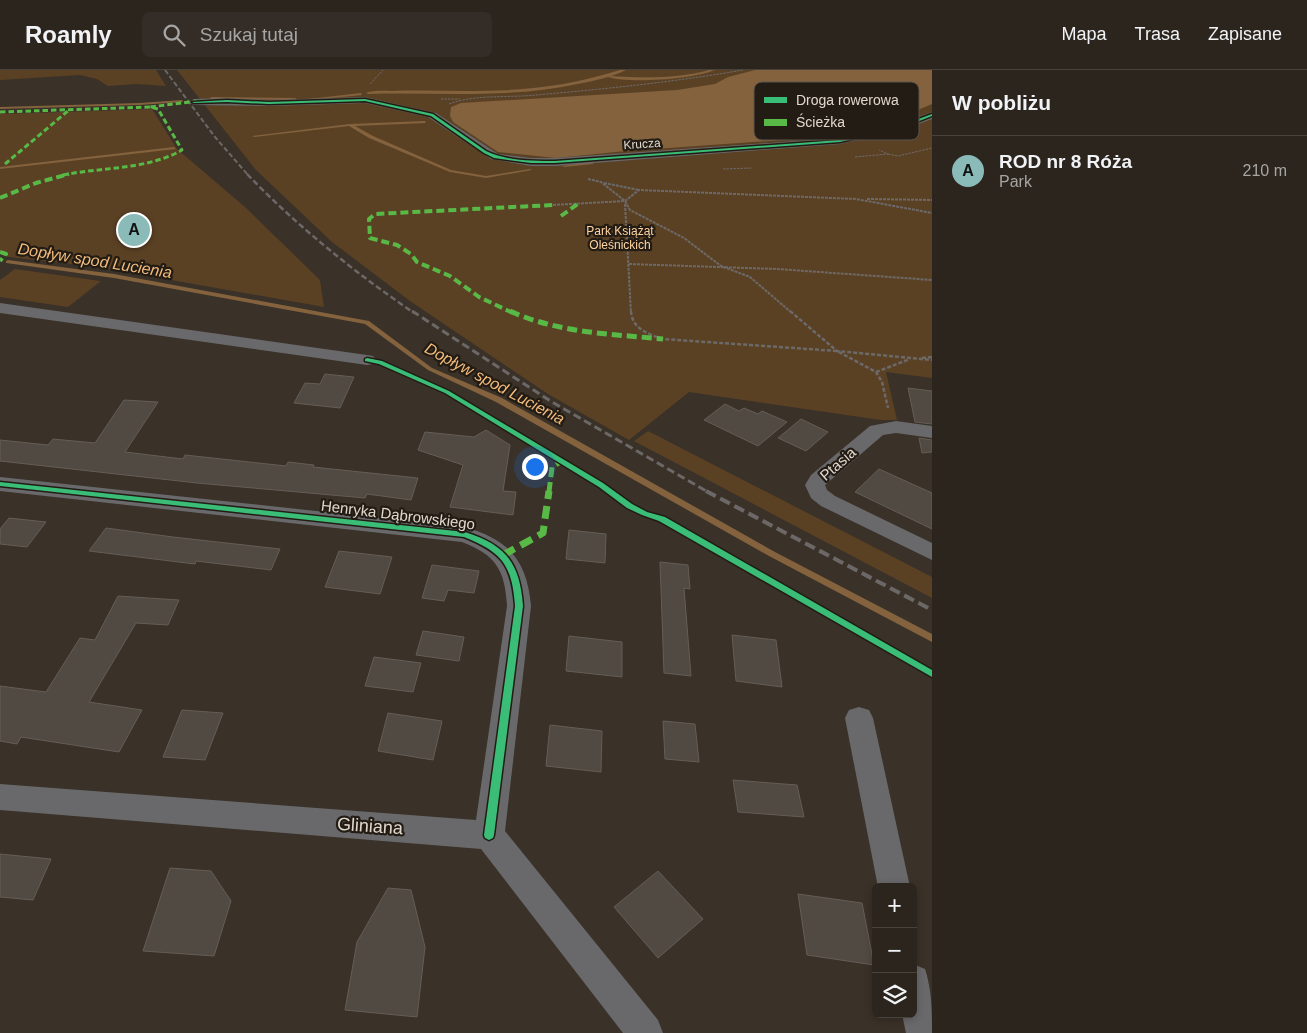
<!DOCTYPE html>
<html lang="pl">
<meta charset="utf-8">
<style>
body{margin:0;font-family:Arial,sans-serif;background:#342d27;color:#f1f3f6}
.controls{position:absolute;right:15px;bottom:15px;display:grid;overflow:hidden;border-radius:8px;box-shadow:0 2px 8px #0003}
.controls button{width:45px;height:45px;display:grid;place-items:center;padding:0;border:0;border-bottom:1px solid #48423c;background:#2c251e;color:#f1f3f6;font:25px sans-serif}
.you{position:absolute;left:534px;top:396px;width:18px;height:18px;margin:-12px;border:4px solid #fff;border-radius:50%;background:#1a73e8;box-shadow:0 0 0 8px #1a73e833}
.badge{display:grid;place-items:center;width:32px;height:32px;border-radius:50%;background:#8bbbb9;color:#111;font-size:16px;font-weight:700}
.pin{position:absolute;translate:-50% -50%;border:2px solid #fff;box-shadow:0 1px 5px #0006}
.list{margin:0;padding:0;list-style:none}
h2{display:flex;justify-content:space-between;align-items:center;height:65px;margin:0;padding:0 20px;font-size:21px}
h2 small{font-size:16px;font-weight:400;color:#a6a5a4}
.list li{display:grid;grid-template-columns:32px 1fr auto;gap:15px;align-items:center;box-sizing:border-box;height:70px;padding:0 20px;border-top:1px solid #48423c}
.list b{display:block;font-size:19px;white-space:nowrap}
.list p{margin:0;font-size:16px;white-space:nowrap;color:#a6a5a4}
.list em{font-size:16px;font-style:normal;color:#a6a5a4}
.icon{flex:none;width:28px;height:28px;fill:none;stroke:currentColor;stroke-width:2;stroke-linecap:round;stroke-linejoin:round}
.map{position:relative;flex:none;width:932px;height:963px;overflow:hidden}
header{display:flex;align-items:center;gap:30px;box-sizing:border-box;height:70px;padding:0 25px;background:#2c251e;border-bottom:1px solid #48423c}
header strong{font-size:24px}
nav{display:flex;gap:28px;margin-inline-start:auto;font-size:18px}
.search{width:350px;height:45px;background:#342d27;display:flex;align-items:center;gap:12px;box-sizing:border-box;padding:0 18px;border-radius:8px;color:#a6a5a4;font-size:19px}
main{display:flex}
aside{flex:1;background:#2c251e}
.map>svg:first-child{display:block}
.green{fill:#5b4124}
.water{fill:#83623d}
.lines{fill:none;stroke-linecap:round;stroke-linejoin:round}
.stream{fill:#83623d;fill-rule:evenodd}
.building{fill:#514a42;stroke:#655e56}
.path-far2{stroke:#6c6969;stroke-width:1;stroke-dasharray:2.5 1;stroke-linecap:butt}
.path-far1{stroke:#6c6969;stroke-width:2;stroke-dasharray:3 1;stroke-linecap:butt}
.path{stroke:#6c6969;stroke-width:2.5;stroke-dasharray:4 2;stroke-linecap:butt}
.minor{fill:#69696c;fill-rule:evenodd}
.rail-far3{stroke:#6c6867;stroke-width:2;stroke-dasharray:5 2.5;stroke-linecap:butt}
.rail-far2{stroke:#6c6867;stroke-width:2.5;stroke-dasharray:6 3;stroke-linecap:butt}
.rail-far1{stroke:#6c6867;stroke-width:3;stroke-dasharray:8 4;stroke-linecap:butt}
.rail{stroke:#6c6867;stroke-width:4;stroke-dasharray:11 5;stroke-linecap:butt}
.quiet-far3{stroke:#58b947;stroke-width:3;stroke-dasharray:5.5 3;stroke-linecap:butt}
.quiet-far2{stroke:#58b947;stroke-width:4;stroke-dasharray:8 4;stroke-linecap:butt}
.quiet-far1{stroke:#58b947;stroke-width:5;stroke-dasharray:10 5;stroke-linecap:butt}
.quiet{stroke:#58b947;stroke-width:7;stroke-dasharray:13 7;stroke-linecap:butt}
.cycleway-casing{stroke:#221c14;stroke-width:3}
.cycleway{fill:#3abd76;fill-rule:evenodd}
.labels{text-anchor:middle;stroke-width:4.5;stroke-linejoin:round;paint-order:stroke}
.far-street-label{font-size:12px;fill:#e1d8cd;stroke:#221c14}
.far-park-label{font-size:12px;fill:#ffd3a1;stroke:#221c14}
.street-label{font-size:15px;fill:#e1d8cd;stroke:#221c14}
.water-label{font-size:16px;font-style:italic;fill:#f2bb7d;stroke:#221c14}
.near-street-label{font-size:18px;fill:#e1d8cd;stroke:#221c14}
.key{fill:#221c14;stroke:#5b544c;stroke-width:1}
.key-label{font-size:14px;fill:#e1d8cd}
</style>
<header>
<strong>Roamly</strong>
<div class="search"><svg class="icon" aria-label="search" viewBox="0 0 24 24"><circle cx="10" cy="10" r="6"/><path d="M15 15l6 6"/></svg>Szukaj tutaj</div>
<nav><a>Mapa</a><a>Trasa</a><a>Zapisane</a></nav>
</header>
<main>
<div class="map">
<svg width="932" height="963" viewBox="0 0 932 963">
<rect width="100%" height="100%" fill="#3a3128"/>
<!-- green -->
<g class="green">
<path d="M0,0H156L166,16L137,14L108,16L97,9L80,5L0,10Z"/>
<path d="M177,0H932V308L886,302L897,350H881L689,322L629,370L548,324L410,231L332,172L256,100Z"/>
<path d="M152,39L177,79L245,137L320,210L324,237L98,197L9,187L0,184V44Z"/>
<path d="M15,199L100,211H101L68,237L0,227V210Z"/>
<path d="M648,361L932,507V528L634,371Z"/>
</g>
<!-- water -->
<path class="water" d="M755,0H932V34L887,53L826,67L626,81L556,88L498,82L453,52L450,46L451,37L461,33L677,20L715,14L728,7Z"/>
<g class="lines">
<!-- stream -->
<g class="stream">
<path d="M620,0H626C612,7 594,11 578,14C509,29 438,22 368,24L366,23C374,20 384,21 392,21C417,20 441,21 465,21C522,21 566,17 620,0Z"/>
<path d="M709,0H715C694,9 629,14 608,7L610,6C643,8 676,9 709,0Z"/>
<path d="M361,23L362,25L311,30L309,29Z"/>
<path d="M211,27L295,28L297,29L295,30L210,29Z"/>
<path d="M182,30L183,32L139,35L0,39V37L139,33Z"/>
<path d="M425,51L426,53L355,56L373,66L451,100L486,106L530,99L532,100L486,108L450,102L369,68L349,56L254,67L252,66L350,54Z"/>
<path d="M174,77L176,79L0,99V97Z"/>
<path d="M591,92H593V94L564,97L562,96Z"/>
<path d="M8,190L114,204L369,251L432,298L502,328L775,482L932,564V572L769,486L496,332L428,300L365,254L114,208L6,193V191Z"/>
</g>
</g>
<!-- building -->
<g class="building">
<path d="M325,304L354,307L340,338L294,333L305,313L320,314Z"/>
<path d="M908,318L932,321V354L915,352Z"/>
<path d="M124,330L158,332L125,382L183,389L185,385L286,396L288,392L314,395L313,397L418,408L411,430L367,424L365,428L197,413L0,391V370L48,375L53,369L95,373Z"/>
<path d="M725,334L739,341L744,338L758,344L762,341L787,352L758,376L704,350Z"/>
<path d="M801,349L828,362L806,381L778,368Z"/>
<path d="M486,360L510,375L503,421L516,422L513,445L450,437L463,395L418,380L425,362L474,367Z"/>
<path d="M919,368L932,370V382L922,383Z"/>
<path d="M879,399L932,423V459L855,422Z"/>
<path d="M9,448L46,452L27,477L0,474V459Z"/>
<path d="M106,458L173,467L280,479L271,500L196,491L195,494L89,481Z"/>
<path d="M569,460L606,464L605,493L566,489Z"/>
<path d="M339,481L392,487L380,524L325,517Z"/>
<path d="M660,492L688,495L690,519L684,518L691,606L664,603Z"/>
<path d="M432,495L479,501L474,523L448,520L444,531L422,528Z"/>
<path d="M118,526L179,530L168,555L136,553L89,632L142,640L119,682L21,667L17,674L0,671V616L46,622L80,568L95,570Z"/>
<path d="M423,561L464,567L459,591L416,585Z"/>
<path d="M732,565L776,570L782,617L736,611Z"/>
<path d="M569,566L622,572V607L566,601Z"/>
<path d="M374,587L421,593L413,622L365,616Z"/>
<path d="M182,640L223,643L205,690L163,687Z"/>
<path d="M388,643L442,651L433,690L378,681Z"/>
<path d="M663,651L695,654L699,692L665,689Z"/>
<path d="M550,655L602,661L601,702L546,696Z"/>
<path d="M733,710L797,715L804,747L738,742Z"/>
<path d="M0,784L51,789L33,830L0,827Z"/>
<path d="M170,798L211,801L231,831L214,886L143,881Z"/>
<path d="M658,801L703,849L658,888L614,837Z"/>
<path d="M388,818L411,820L425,877L417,947L345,940L357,872Z"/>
<path d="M798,824L862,833L874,895L807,885Z"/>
</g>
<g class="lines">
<!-- path-far2 -->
<g class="path-far2">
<path d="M370,14L383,0"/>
<path d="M441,29H460"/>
<path d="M449,34C476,24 507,28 536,25C605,19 674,12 743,0"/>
<path d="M888,84L898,86L932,78"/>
<path d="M855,87L888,84L879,80"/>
<path d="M723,99L752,98"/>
</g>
<!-- path-far1 -->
<g class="path-far1">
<path d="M588,109L601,112L625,131L630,140L684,168L721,196L750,207L792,243"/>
<path d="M604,113L639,120"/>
<path d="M867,129L932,130"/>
<path d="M625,134L631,243"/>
<path d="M553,135L625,131L639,120L856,129L932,143"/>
<path d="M629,194L777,199L932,210"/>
</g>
<!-- path -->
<g class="path">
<path d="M631,241C632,259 648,264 663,269L837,281L876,302L882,312L888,338"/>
<path d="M790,241L837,281L932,290"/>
<path d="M922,288L932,287"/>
<path d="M876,302L910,289"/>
</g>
<!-- minor -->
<g class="minor">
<path d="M365,27L436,43L498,84L531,88H555L840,68L895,55L932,42V49L902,60L840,74L555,96H531L491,89L428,47L365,33L269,36L194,35L189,32L194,29L227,28L269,30Z"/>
<path d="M0,233L367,285L373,286L376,290L373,294L367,295L0,243Z"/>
<path d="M896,351L932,356V368L896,363L883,365L825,415L827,420L835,426L932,473V490L821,436L811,428L805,415L811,405L870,356Z"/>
<path d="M0,407L465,457C509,470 527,490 531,536L505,761L658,950L663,963H623L481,779L0,740V714L476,750L507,536C505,500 496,485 462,472L0,421Z"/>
<path d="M859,637L869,640L873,648L910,817H878L845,648L849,640Z"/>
<path d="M913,894L925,899C932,920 932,941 932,963H906L902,944H913Z"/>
</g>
<!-- rail-far3 -->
<path class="rail-far3" d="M165,0L215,67L248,105"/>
<!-- rail-far2 -->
<path class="rail-far2" d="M247,104C297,156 354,202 414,243"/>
<!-- rail-far1 -->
<path class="rail-far1" d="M412,241L552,332L708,422"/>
<!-- rail -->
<path class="rail" d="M706,421L932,540"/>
<!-- quiet-far3 -->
<g class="quiet-far3">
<path d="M0,42L150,37"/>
<path d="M5,94L69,40"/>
<path d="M63,105C102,97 147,100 182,80L158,39L150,37L197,31"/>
</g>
<!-- quiet-far2 -->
<g class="quiet-far2">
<path d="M0,128L36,113L69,104"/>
<path d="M561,146L579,133"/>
<path d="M0,182L6,184L0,191"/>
<path d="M513,243L479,227L450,206L417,192L411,184L397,175L370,168L369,149L375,144L553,135"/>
</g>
<!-- quiet-far1 -->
<g class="quiet-far1">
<path d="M510,241C558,263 611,264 663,269"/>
<path d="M549,422L552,397L562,391"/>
</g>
<!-- quiet -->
<path class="quiet" d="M503,485L543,463L549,421"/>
<defs>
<g id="cycleway">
<path d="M365,29L433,44L486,81C507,91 532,91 555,91L840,70L897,57L932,44V46L899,59L840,72L555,93H531L494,88L484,83L431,46L365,31L269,34L227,32L194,33L192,32L227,30L269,32Z"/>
<path d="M367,288L382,291L449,321L603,413L632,434L647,442L665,447L932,600V607L659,451L642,445L627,438L599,417L445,323L379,294L365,291V289Z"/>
<path d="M0,412L465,462C506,475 520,493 523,536L494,765L493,768L489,770L485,768L484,765L515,536C512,495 502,482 464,467L0,416Z"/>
</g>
</defs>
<!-- cycleway casing -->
<use href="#cycleway" class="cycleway-casing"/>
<!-- cycleway -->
<use href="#cycleway" class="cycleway"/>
</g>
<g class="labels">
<!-- far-street labels -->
<g class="far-street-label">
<text transform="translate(642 74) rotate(-4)" y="4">Krucza</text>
</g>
<!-- far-park labels -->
<g class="far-park-label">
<text x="620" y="165">Park Książąt<tspan x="620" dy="14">Oleśnickich</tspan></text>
</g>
<!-- street labels -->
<g class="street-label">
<text transform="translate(838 394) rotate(-41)" y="5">Ptasia</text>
<text transform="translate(398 445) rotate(7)" y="5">Henryka Dąbrowskiego</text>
</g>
<!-- water labels -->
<g class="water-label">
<text transform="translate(95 190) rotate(9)" y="6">Dopływ spod Lucienia</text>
<text transform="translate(495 313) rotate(28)" y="6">Dopływ spod Lucienia</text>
</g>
<!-- near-street labels -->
<g class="near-street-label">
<text transform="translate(370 756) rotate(4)" y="6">Gliniana</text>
</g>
</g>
<!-- legend -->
<rect x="754" y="12" width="165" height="58" rx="8" class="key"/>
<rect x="764" y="27" width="23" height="6" fill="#3abd76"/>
<rect x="764" y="49" width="23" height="7" fill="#58b947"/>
<g class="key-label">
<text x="796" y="35">Droga rowerowa</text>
<text x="796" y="57">Ścieżka</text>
</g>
</svg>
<div class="controls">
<button>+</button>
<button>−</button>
<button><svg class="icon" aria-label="layers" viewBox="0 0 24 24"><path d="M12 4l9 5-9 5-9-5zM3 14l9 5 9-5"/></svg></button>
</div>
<div class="you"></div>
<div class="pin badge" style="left:134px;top:160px">A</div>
</div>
<aside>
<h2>W pobliżu<small></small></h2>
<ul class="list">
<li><span class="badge">A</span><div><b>ROD nr 8 Róża</b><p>Park</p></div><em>210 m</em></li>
</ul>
</aside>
</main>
